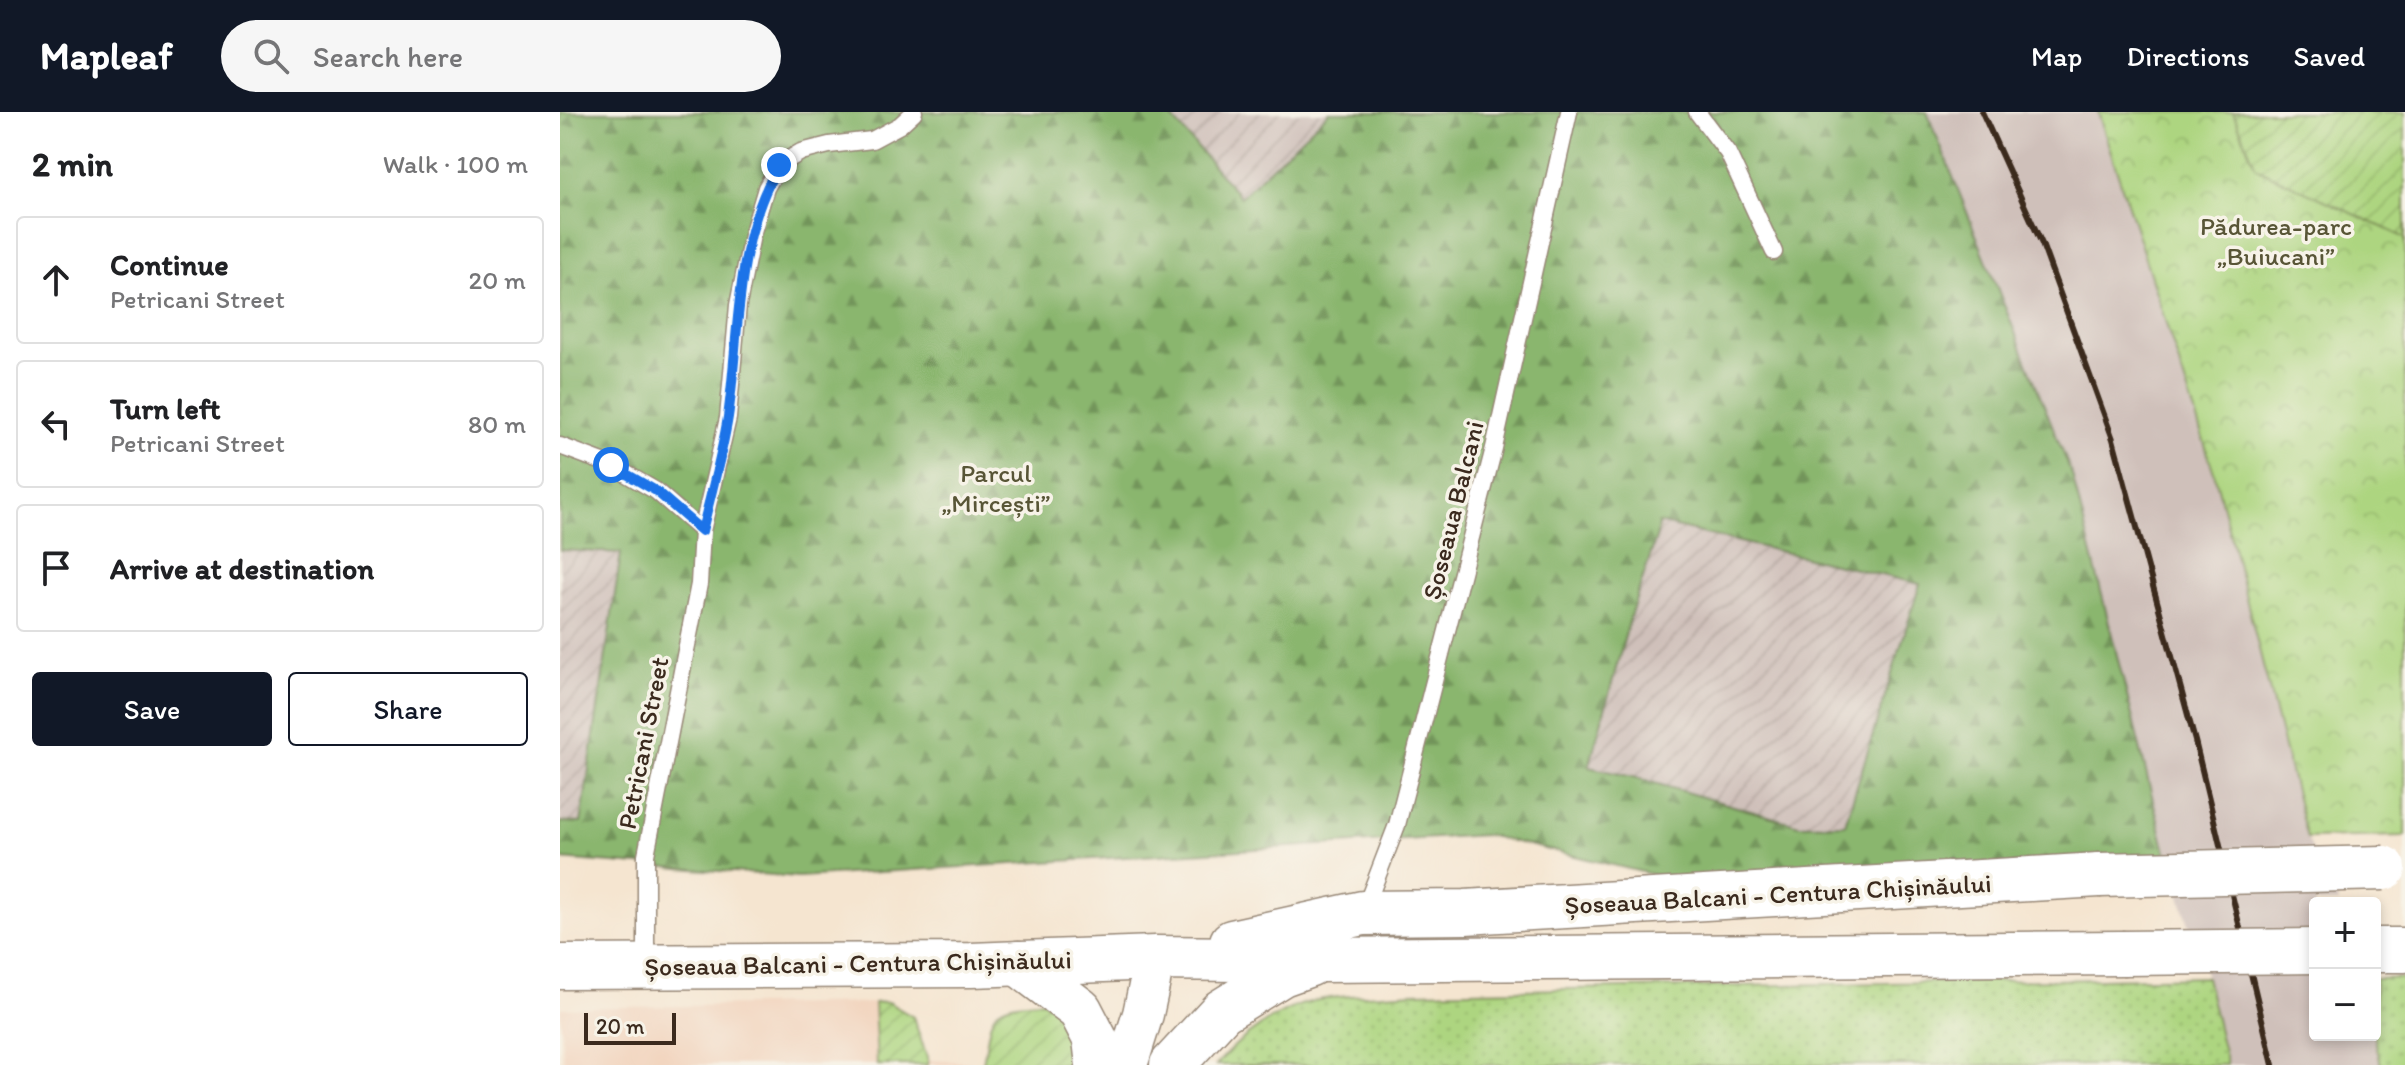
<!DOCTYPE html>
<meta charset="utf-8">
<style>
body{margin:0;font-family:Itim,sans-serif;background:#f6f6f6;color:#202124}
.controls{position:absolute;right:24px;bottom:24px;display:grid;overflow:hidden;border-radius:8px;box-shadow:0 4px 12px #0003}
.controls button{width:72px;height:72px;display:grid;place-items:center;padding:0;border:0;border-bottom:2px solid #e0e0e0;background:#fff;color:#202124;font:40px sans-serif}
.scale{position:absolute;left:24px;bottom:20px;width:92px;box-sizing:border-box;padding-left:8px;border:4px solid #3b2a1e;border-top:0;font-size:22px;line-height:28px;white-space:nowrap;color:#3b2a1e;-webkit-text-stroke:6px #f7f3e8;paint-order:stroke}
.stop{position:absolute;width:24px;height:24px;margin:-18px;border:6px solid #1a73e8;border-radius:50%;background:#fff}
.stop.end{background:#1a73e8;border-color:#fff;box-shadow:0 2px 8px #0008}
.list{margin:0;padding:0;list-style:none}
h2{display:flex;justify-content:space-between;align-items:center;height:104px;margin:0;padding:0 32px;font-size:34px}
h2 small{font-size:26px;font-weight:400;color:#757577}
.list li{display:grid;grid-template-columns:52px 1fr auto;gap:24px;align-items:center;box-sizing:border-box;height:128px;margin:0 16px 16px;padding:0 16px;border:2px solid #e0e0e0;border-radius:8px}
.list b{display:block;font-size:30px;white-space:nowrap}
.list p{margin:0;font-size:26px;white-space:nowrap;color:#757577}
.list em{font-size:26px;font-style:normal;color:#757577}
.actions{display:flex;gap:16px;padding:24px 32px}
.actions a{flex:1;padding:18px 0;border:2px solid #111827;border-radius:8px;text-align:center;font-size:28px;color:#111827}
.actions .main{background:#111827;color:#fff}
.icon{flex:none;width:44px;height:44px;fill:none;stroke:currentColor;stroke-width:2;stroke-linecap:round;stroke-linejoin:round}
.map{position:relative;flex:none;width:1845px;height:953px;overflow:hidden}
header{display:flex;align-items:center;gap:48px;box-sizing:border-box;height:112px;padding:0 40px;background:#111827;color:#fff}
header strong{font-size:38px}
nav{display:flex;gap:44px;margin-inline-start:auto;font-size:28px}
.search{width:560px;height:72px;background:#f6f6f6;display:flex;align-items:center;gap:20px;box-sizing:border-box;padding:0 28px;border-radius:44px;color:#757577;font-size:30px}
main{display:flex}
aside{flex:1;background:#fff}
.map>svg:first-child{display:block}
.built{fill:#f2d4be}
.industrial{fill:url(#industrial-furrows)}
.railway{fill:#cfc0ba}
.grass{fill:url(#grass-dots);stroke:#74804f;stroke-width:2}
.forest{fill:url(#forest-firs);stroke:#627046;stroke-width:2;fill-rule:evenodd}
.park{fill:url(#park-crowns);stroke:#74804f;stroke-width:2}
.garden{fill:url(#garden-furrows);stroke:#74804f;stroke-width:2}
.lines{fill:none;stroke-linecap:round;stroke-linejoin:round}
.service-casing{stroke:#988877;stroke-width:19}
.tertiary-casing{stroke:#988877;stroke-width:43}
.trunk-casing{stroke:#988877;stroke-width:47}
.service{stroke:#fff;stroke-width:16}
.tertiary{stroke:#fff;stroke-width:40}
.trunk{stroke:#fff;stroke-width:44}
.rail{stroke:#3b2a1e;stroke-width:6}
.trunk-bridge-casing{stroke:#988877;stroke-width:47;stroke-linecap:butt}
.trunk-bridge{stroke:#fff;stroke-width:44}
.route{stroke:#1a73e8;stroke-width:10}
.labels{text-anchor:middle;stroke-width:7;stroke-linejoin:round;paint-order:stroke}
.park-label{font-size:26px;fill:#585536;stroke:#f7f3e8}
.street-label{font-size:26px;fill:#3b2a1e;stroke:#f7f3e8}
</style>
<header>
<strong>Mapleaf</strong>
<div class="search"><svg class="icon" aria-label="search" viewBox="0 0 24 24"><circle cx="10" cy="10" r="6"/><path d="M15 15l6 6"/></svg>Search here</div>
<nav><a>Map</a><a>Directions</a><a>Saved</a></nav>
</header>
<main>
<aside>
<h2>2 min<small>Walk · 100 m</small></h2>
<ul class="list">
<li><svg class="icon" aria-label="ahead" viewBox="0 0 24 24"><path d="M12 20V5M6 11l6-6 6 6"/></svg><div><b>Continue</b><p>Petricani Street</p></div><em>20 m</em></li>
<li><svg class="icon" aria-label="left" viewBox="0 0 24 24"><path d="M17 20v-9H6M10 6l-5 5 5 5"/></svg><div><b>Turn left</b><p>Petricani Street</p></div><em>80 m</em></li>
<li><svg class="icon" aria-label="arrive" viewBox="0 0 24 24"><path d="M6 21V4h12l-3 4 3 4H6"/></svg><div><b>Arrive at destination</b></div></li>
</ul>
<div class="actions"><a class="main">Save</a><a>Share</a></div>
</aside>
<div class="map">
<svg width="1845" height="953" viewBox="0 0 1845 953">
<defs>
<pattern id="industrial-furrows" width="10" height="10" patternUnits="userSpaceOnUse" patternTransform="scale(2)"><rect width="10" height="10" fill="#cfc0ba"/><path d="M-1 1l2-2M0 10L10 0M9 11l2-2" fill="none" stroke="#b3a59f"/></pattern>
<pattern id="grass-dots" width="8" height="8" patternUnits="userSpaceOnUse" patternTransform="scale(2)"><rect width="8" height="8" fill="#add580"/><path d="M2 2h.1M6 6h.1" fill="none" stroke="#96b76e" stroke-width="1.8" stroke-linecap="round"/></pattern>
<pattern id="forest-firs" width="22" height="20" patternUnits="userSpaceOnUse" patternTransform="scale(2)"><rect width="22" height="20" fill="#8ab66e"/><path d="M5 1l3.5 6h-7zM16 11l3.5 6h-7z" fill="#72945a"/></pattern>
<pattern id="park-crowns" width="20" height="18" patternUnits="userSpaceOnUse" patternTransform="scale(2)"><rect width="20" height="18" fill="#add580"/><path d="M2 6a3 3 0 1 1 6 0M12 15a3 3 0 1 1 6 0" fill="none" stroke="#96b76e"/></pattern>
<pattern id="garden-furrows" width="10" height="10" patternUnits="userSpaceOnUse" patternTransform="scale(2)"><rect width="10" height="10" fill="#add580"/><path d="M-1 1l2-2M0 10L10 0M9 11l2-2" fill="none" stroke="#96b76e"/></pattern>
</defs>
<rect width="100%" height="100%" fill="#f7f3e8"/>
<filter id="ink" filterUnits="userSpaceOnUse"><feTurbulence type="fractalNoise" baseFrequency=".0125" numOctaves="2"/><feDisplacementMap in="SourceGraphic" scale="16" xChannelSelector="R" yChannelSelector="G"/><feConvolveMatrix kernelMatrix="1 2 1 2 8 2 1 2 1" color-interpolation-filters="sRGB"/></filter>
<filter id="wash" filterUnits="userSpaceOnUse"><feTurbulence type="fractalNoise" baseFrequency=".006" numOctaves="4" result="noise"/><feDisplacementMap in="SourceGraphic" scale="32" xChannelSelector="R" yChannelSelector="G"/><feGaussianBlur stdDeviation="1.8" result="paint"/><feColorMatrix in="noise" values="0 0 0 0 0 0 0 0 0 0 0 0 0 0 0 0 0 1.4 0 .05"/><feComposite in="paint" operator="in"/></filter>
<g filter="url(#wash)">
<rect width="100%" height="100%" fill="#f5e5d0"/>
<!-- built -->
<path class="built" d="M314,891L317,948H368L452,953H4L0,896Z"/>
<!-- industrial -->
<g class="industrial">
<path d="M607,0H769L680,85Z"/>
<path d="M1097,411L1360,472L1285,712L1239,713L1077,666L1028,655L1071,502L1097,423Z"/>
<path d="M0,438L61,441L20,711L0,710Z"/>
</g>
<!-- railway -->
<path class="railway" d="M1367,0H1538L1655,364L1747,726L1779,791H1755V923H1814L1821,953H1667L1646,865L1607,744L1512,363Z"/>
<!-- grass -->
<g class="grass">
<path d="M1646,865L1667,953H656C681,924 716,899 753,889C782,882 823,883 853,880Z"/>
<path d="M1845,866V953H1821L1814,923L1815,867Z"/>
</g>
<!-- forest -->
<path class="forest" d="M0,0H607L680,85L769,0H1367L1512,363L1607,744L1128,771L926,723L238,765L0,747V710L21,711L61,441L0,438ZM1098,411L1360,472L1285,712L1239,713L1077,666L1029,655L1071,502L1097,423Z"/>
<!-- park -->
<path class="park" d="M1538,0H1845V724L1747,726L1655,364Z"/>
<!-- garden -->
<g class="garden">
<path d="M1673,0H1845V126L1696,56Z"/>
<path d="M482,889L498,897L528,953L423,951C433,901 425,891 482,889Z"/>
<path d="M328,890L353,905L368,948L367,953H317L314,891Z"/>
</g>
</g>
<g filter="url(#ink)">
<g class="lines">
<defs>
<g id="service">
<path d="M1137,0L1168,41L1214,140"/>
<path d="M0,334L51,353L96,379L142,419"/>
<path d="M805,796L837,713L934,336L1009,0"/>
<path d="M86,852V743L139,472L142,419L168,306L178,193L192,123L206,76L219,53L241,40L269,33L312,28L340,13L354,0"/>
</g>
<path id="tertiary" d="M567,953L583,902L595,846"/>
<g id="trunk">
<path d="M672,830L803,801L905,800L1539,763"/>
<path d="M1815,838H1845"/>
<path d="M458,851L520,898L535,927L538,953"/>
<path d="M0,855L411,853L595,846L761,848L1562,841"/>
<path d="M612,953L662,899L722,862L750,852"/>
</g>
</defs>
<!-- service casing -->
<use href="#service" class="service-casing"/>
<!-- tertiary casing -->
<use href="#tertiary" class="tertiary-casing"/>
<!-- trunk casing -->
<use href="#trunk" class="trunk-casing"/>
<!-- service -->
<use href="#service" class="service"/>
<!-- tertiary -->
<use href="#tertiary" class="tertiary"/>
<!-- trunk -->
<use href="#trunk" class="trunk"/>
<!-- rail -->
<path class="rail" d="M1422,0L1482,132L1553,327L1635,629L1713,953"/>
<defs>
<g id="trunk-bridge">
<path d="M1539,763L1824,756"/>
<path d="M1562,841L1755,839"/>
</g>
</defs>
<!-- trunk-bridge casing -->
<use href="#trunk-bridge" class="trunk-bridge-casing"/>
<!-- trunk-bridge -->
<use href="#trunk-bridge" class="trunk-bridge"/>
</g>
</g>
<g class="lines" filter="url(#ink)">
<!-- route -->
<path class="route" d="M51,353L96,379L142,419C151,381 162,343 168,305C180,221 174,128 219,53"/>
</g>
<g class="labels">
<!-- park labels -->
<g class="park-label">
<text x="1716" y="123">Pădurea-parc<tspan x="1716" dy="30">„Buiucani”</tspan></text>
<text x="436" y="370">Parcul<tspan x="436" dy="30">„Mircești”</tspan></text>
</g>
<!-- street labels -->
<g class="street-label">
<text transform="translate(893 398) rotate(-76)" y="9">Șoseaua Balcani</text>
<text transform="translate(83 631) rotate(-79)" y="9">Petricani Street</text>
<text transform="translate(1218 782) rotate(-3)" y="9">Șoseaua Balcani - Centura Chișinăului</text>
<text transform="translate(298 851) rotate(-1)" y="9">Șoseaua Balcani - Centura Chișinăului</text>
</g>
</g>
</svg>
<div class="controls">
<button>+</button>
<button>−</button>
</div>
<div class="scale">20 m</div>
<div class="stop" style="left:51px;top:353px"></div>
<div class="stop end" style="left:219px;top:53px"></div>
</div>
</main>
